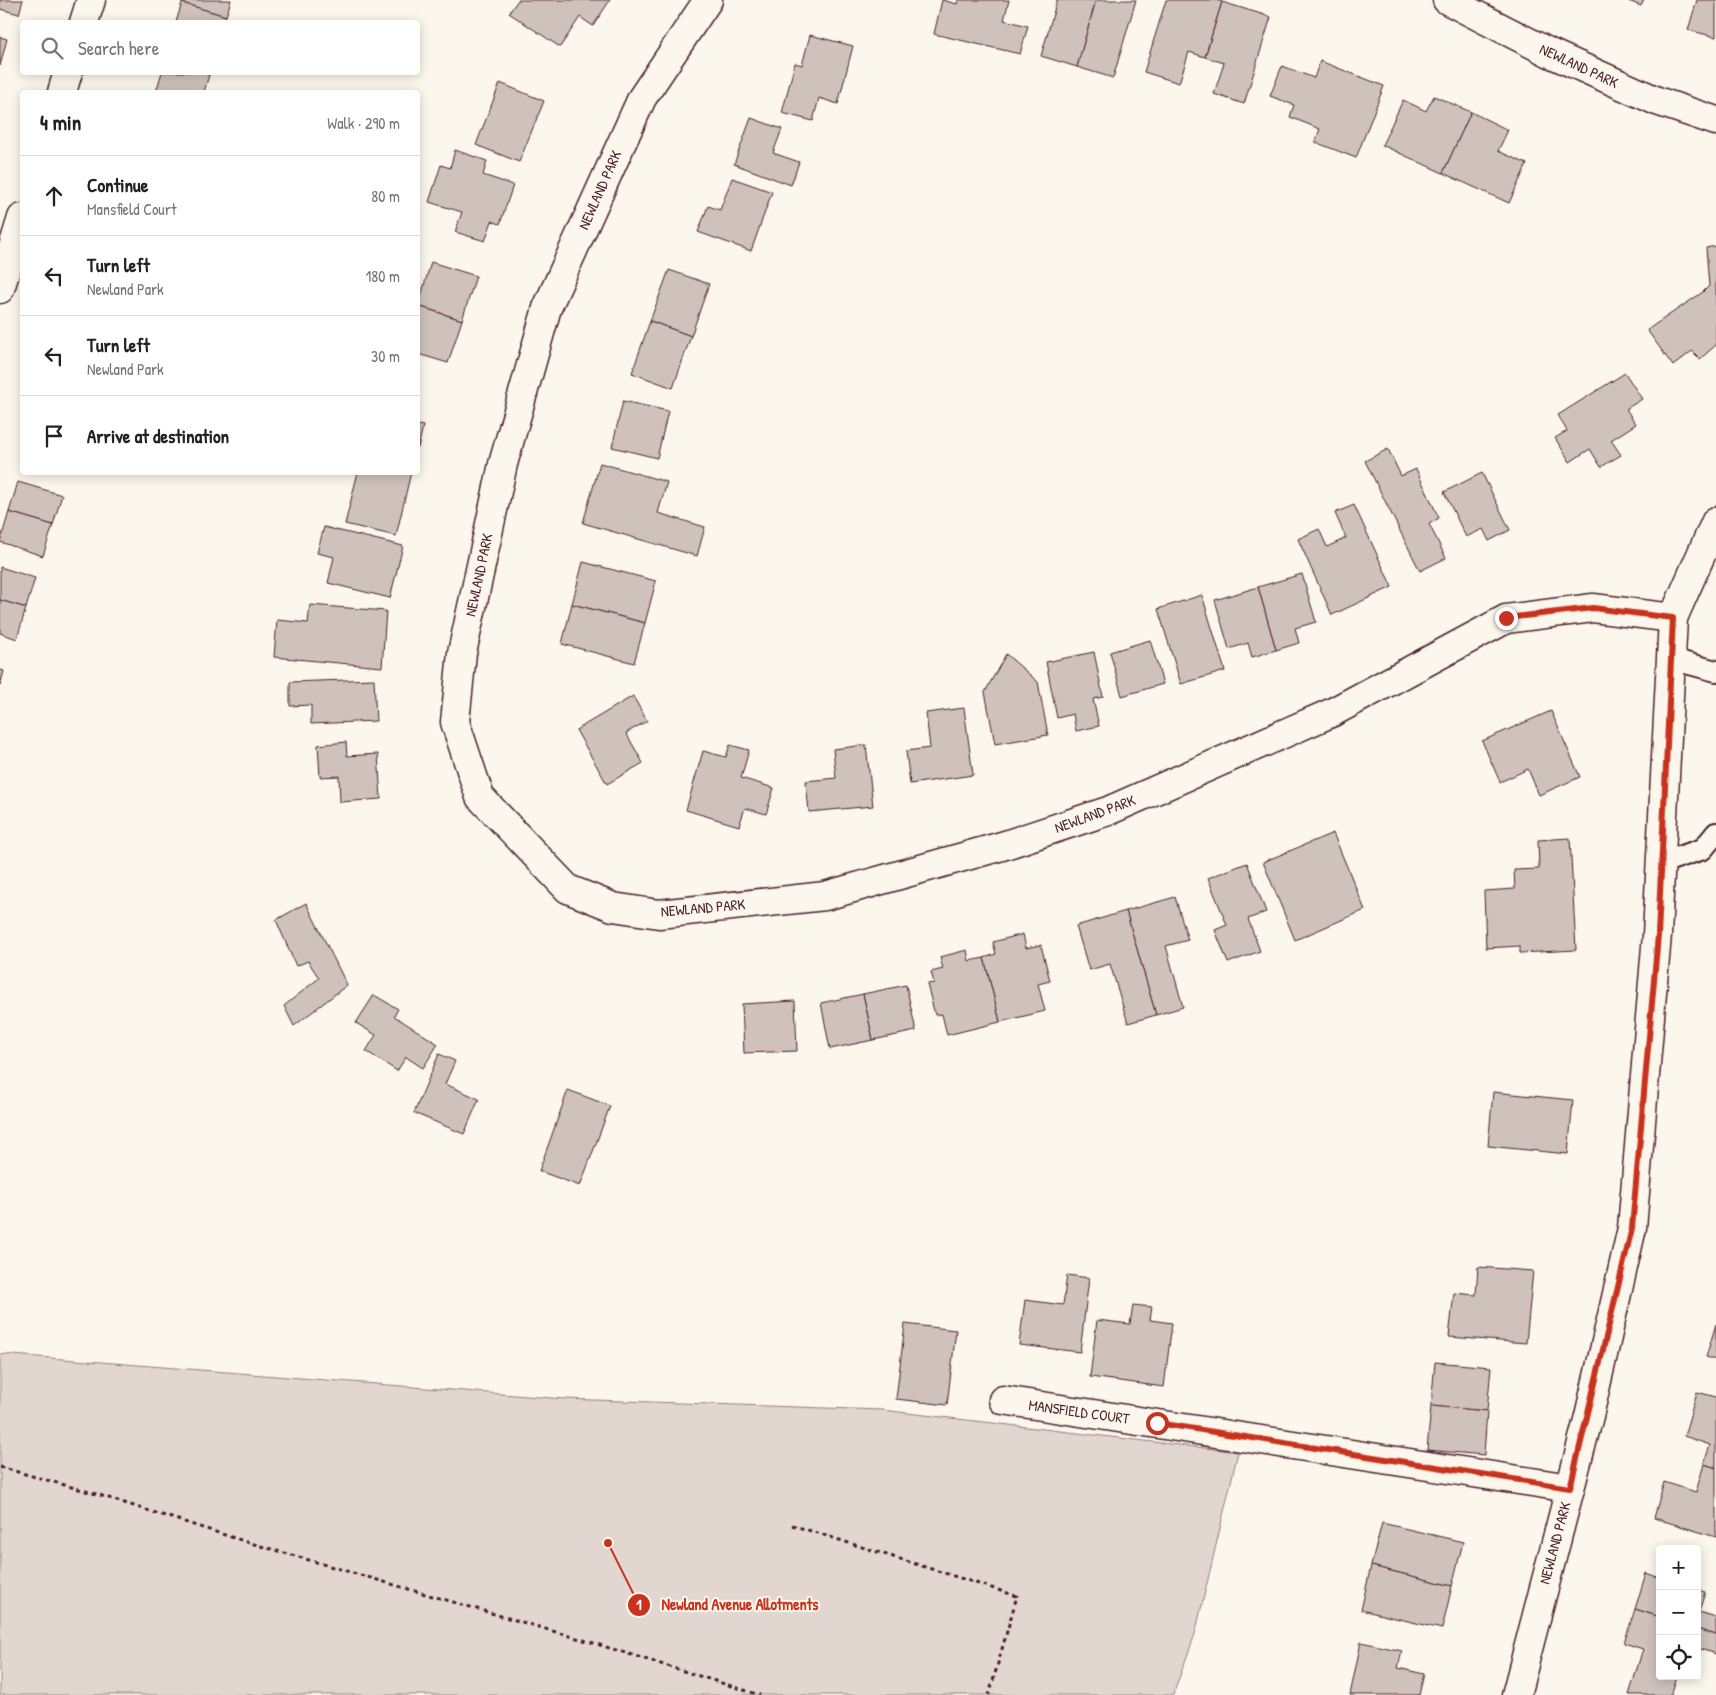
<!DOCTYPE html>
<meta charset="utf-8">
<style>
body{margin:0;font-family:"Patrick Hand",sans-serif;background:#f2f2f2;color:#222}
.controls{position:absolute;right:15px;bottom:15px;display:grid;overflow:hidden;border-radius:5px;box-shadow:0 2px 12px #0003}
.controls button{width:45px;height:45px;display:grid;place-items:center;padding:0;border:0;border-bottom:1px solid #e0e0e0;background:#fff;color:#222;font:25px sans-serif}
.stop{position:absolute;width:15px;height:15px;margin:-11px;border:4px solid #c8321e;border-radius:50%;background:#fff}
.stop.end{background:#c8321e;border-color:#fff;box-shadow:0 1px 5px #0008}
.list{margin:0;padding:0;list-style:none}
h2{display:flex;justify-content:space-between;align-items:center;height:65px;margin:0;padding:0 20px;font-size:21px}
h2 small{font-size:16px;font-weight:400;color:#767676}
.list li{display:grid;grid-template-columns:32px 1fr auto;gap:15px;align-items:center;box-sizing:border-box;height:80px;padding:0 20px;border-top:1px solid #e0e0e0}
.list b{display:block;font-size:19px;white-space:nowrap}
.list p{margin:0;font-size:16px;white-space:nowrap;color:#767676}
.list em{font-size:16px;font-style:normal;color:#767676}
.icon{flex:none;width:28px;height:28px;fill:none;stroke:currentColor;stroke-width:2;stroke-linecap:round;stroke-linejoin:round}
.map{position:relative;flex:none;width:1716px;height:1695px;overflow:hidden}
.search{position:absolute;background:#fff;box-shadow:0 2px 12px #0003;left:20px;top:20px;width:400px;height:55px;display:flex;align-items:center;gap:12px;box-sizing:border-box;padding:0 18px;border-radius:5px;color:#767676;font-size:19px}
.panel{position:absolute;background:#fff;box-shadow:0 2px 12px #0003;left:20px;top:90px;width:400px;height:385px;border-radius:5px}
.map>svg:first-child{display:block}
.green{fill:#e2d7d0;stroke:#967b7e}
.building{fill:#cfc2bc;stroke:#4a1f2b}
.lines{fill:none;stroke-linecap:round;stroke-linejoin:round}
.service-casing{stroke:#4a1f2b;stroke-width:24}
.minor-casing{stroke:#4a1f2b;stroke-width:31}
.path{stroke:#4a1f2b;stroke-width:3;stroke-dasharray:4 4;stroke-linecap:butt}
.service{stroke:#fbf7ec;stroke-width:20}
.minor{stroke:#fbf7ec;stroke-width:28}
.route{stroke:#c8321e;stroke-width:6}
.labels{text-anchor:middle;stroke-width:4;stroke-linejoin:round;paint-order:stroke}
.street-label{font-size:15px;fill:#4a1f2b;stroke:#fbf7ec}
.leader{fill:none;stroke:#c8321e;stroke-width:2}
.callout-dot{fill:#c8321e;stroke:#fbf7ec;stroke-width:2}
.mark-label{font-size:15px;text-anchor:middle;font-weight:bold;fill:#fff}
.callout-label{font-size:16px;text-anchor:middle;font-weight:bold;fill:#c8321e;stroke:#fbf7ec;stroke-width:4;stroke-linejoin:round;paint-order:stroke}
</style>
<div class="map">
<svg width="1716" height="1695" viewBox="0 0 1716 1695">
<rect width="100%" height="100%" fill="#fbf7ec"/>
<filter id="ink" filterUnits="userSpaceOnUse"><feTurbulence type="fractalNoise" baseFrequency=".02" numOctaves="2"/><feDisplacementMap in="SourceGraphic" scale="10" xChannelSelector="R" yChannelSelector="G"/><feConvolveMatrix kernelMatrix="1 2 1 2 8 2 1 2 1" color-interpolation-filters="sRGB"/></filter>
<g filter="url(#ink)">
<!-- green -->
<path class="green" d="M0,1354L564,1399L882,1410L1238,1452L1195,1634L1173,1695H0Z"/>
<!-- building -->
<g class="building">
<path d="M0,0H23L19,14L0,9Z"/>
<path d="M183,0H231L226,16L182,3Z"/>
<path d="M518,0H610L593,26L580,17L560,47L509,13Z"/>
<path d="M942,0L957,4L958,0H1009L1004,20L1028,26L1020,54L934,34Z"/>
<path d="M1057,0H1096L1077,67L1041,56Z"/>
<path d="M1096,0H1136L1113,78L1077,67Z"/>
<path d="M1166,0H1216L1222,2L1205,57L1189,52L1179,83L1144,72Z"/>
<path d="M1626,0H1644L1641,6Z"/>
<path d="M1697,0H1716V37L1688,30Z"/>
<path d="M1222,2L1271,17L1244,104L1214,94L1224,63L1205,57Z"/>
<path d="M182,3L226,16L224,22H176Z"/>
<path d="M810,35L853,46L838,104L819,98L813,121L782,113L795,63L802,65Z"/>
<path d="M0,37L7,39L0,66Z"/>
<path d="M1320,61L1384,86L1356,158L1315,142L1320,129L1290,117L1294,105L1270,96L1282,66L1314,78Z"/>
<path d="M162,72H202L209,75L204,92H156Z"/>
<path d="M500,83L544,101L519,162L476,145Z"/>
<path d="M1434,96L1471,112L1443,173L1382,145L1403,100L1426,111Z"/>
<path d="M1471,112L1508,130L1498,151L1527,164L1509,203L1443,173Z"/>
<path d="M751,118L782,129L773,153L799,162L791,185L734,164Z"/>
<path d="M455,150L487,161L483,175L513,185L500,224L492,221L485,241L455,232L462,212L429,202L441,165L450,168Z"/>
<path d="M732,178L772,192L751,251L698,232L708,206L720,210Z"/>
<path d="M1716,246V345L1700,359L1692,351L1673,366L1647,330L1703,292L1709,286L1706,248Z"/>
<path d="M431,262L476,276L462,320L418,306Z"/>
<path d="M669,270L709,284L691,336L650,321Z"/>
<path d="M418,306L462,320L448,363L418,354Z"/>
<path d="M650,321L691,336L673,388L632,373Z"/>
<path d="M1625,373L1642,399L1626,409L1636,424L1611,440L1621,455L1601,467L1590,449L1570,462L1555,438L1567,431L1558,415Z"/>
<path d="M623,401L668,411L657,458L612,447Z"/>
<path d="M418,425L423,426L418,448Z"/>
<path d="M1388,449L1401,476L1416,469L1439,518L1429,524L1446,558L1420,571L1365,461Z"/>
<path d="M600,463L667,482L658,513L705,527L697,556L583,523Z"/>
<path d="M358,472H411L396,536L345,524Z"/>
<path d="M1482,473L1510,530L1489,541L1483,529L1466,537L1444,492Z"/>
<path d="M18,482L62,495L53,525L9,512Z"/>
<path d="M1354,505L1392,587L1332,615L1298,539L1319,529L1327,547L1346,538L1335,513Z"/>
<path d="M9,512L53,525L43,556L0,542Z"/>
<path d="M324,527L403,546L390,598L328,583L334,557L317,553Z"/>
<path d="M583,562L656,581L645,623L572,604Z"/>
<path d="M0,567L35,578L26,608L0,600Z"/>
<path d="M1302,574L1316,622L1295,628L1299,643L1276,650L1258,587Z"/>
<path d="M1258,587L1276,650L1252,657L1248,643L1229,649L1215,600Z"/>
<path d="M1202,595L1225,671L1181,684L1158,609Z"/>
<path d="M0,600L26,608L17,639L0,633Z"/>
<path d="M572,604L645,623L634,663L562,644Z"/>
<path d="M310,605L386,611L382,667L274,657L277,620L308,623Z"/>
<path d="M1150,640L1163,684L1122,696L1110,652Z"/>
<path d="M1094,652L1103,697L1093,699L1099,726L1076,731L1073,714L1057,718L1046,662Z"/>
<path d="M1006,654L1038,682L1048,735L995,744L985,692Z"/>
<path d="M0,670L4,671L0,686Z"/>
<path d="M374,679L376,721L311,724V705L290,706V682Z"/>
<path d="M633,696L647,721L626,733L643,763L607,784L576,730Z"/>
<path d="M964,708L973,775L910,784L906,751L930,748L926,713Z"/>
<path d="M1551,711L1580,777L1539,795L1528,769L1500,782L1482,741Z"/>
<path d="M346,742L347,756L378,754L381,799L340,802L339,776L320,777L318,745Z"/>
<path d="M730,745L749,750L741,778L774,788L766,814L745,808L739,826L686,810L703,751L726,757Z"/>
<path d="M866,745L873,806L809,812L806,781L836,778L833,749Z"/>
<path d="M1333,833L1365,910L1295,940L1263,862Z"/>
<path d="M1570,838L1576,950L1520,953V946L1486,948L1484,891L1515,889L1514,870L1539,869L1538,840Z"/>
<path d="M1247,863L1266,912L1248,919L1260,951L1228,963L1215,930L1227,925L1208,878Z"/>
<path d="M1175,897L1188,940L1166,946L1183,1007L1156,1015L1126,911Z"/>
<path d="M306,903L347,985L294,1026L284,1006L319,978L308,961L296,966L276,920Z"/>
<path d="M1126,911L1156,1015L1128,1023L1110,964L1089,970L1076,926Z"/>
<path d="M1023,934L1026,948L1041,945L1050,981L1038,984L1045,1011L1000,1022L984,958L996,954L993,942Z"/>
<path d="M967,950L969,961L984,958L1000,1022L947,1035L942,1014L935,1015L927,984L934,983L931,972L943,969L940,957Z"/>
<path d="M906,985L916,1031L873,1040L863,994Z"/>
<path d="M863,994L873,1040L830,1049L821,1003Z"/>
<path d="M374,995L398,1009L394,1016L438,1044L423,1068L406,1057L397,1071L366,1051L376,1035L356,1023Z"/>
<path d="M795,1001L797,1051L744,1053L742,1004Z"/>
<path d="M439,1054L455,1061L445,1084L479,1099L464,1134L414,1113Z"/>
<path d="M568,1090L610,1106L580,1186L539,1171Z"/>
<path d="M1493,1092L1573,1100L1568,1154L1488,1146Z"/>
<path d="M1478,1267L1533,1271L1526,1343L1449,1337L1454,1293L1476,1295Z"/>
<path d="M1067,1275L1089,1278L1080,1352L1019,1345L1025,1300L1063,1305Z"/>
<path d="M1133,1305L1152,1307L1150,1320L1172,1323L1164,1387L1090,1377L1097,1320L1130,1324Z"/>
<path d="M905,1324L956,1330L947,1405L896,1399Z"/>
<path d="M1716,1324V1360L1706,1357Z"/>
<path d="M1435,1362L1491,1367L1487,1411L1431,1406Z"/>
<path d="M1697,1392L1716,1397V1468L1704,1464L1710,1445L1684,1436Z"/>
<path d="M1431,1406L1487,1411L1484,1455L1427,1450Z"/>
<path d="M1704,1464L1716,1468V1537L1654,1518L1664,1482L1696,1492Z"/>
<path d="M1382,1523L1463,1542L1452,1586L1371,1566Z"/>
<path d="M1371,1566L1452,1586L1442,1629L1361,1610Z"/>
<path d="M1646,1573L1660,1578V1617L1635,1609Z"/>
<path d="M1697,1590L1705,1592L1699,1612L1716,1617V1635L1697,1629Z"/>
<path d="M1635,1609L1660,1617V1676H1677L1671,1695H1629L1643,1649L1624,1643Z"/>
<path d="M1697,1629L1716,1635V1654L1697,1648Z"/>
<path d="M1361,1642L1402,1651L1398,1668L1424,1674L1419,1695H1350Z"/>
</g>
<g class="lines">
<defs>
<g id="service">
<path d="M1671,659L1716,671"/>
<path d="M1661,863L1703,849L1716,833"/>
</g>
<g id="minor">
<path d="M708,0L642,98L547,308L503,464L462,653L455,722L480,797L568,889L613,907L659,914L825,896L1002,846L1108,811L1333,712L1506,619L1593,608L1673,618"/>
<path d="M1447,0L1550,53L1657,101L1716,121"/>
<path d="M84,22L91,0"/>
<path d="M62,92L68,72"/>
<path d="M0,289L22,218"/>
<path d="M1003,1400L1570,1488"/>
<path d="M1516,1695L1589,1416L1632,1228L1657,935L1673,618L1716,521"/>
</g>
</defs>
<!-- service casing -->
<use href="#service" class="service-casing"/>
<!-- minor casing -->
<use href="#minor" class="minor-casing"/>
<!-- path -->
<g class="path">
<path d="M0,1467L93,1493L247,1542L587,1641L760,1695"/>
<path d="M792,1525L1017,1596L989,1695"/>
</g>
<!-- service -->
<use href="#service" class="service"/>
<!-- minor -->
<use href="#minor" class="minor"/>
</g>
</g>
<g class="lines" filter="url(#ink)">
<!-- route -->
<path class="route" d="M1157,1423L1570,1488L1632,1228L1658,935L1673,618L1593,608L1506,618"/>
</g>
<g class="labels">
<!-- street labels -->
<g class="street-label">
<text transform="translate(1579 66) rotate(25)" y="5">NEWLAND PARK</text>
<text transform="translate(600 190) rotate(-66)" y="5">NEWLAND PARK</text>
<text transform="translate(479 575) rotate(-78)" y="5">NEWLAND PARK</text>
<text transform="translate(1095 814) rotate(-20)" y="5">NEWLAND PARK</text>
<text transform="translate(703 908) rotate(-5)" y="5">NEWLAND PARK</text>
<text transform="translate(1079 1412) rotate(8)" y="5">MANSFIELD COURT</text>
<text transform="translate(1555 1543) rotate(-75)" y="5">NEWLAND PARK</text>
</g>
</g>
<!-- callouts -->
<path class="leader" d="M608 1543L639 1605"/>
<g class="callout-dot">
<circle cx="608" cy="1543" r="5"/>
<circle cx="639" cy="1605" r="12"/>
</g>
<g class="mark-label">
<text x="639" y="1610">1</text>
</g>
<g class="callout-label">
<text x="740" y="1610">Newland Avenue Allotments</text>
</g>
</svg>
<div class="controls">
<button>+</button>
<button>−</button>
<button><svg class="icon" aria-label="locate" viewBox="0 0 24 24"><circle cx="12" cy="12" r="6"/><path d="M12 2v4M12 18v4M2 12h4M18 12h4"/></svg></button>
</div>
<div class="stop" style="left:1157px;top:1423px"></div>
<div class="stop end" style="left:1506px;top:618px"></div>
<div class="search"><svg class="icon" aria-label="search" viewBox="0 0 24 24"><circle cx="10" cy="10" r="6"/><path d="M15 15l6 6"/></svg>Search here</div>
<section class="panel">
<h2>4 min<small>Walk · 290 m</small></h2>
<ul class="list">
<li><svg class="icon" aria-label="ahead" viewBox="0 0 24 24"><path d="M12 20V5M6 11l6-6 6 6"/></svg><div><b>Continue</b><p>Mansfield Court</p></div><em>80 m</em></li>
<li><svg class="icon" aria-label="left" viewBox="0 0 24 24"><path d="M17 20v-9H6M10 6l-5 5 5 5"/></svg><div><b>Turn left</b><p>Newland Park</p></div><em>180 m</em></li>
<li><svg class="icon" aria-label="left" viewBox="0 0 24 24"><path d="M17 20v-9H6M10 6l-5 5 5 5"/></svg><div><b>Turn left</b><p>Newland Park</p></div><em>30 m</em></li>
<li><svg class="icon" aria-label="arrive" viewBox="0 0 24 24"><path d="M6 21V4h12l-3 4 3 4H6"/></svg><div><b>Arrive at destination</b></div></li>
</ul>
</section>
</div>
